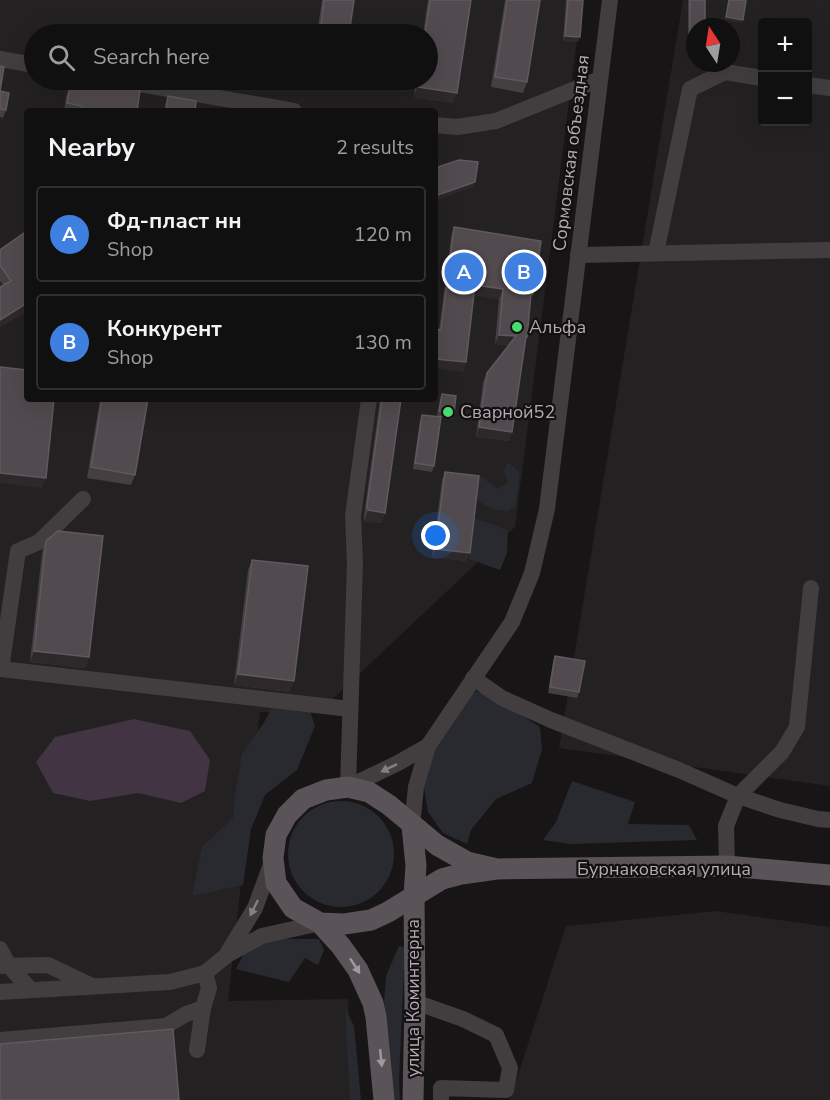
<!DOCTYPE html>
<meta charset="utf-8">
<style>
body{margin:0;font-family:"Nunito Sans",sans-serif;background:#1e1e1e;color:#f1f3f6}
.controls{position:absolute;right:18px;top:18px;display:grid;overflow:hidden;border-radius:6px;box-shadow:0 6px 24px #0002}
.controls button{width:54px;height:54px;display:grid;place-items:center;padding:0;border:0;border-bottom:2px solid #303030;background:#111010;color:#f1f3f6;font:30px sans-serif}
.compass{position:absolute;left:686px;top:18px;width:54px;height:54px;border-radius:50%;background:#111010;box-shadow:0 6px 24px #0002;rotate:348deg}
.you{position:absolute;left:436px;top:536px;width:21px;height:21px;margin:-15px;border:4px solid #fff;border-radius:50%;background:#1a73e8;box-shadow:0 0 0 9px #1a73e833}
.badge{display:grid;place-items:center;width:39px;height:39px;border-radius:50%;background:#0f766e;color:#fff;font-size:20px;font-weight:700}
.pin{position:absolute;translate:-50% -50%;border:3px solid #fff;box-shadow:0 2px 6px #0006}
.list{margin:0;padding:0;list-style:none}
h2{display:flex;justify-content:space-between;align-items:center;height:78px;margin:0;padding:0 24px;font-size:26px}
h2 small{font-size:20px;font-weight:400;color:#9c9d9f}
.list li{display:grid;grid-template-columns:39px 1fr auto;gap:18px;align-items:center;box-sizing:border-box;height:96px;margin:0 12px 12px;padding:0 12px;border:2px solid #303030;border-radius:6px}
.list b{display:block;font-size:22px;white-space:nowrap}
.list p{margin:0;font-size:20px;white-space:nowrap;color:#9c9d9f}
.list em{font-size:20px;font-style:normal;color:#9c9d9f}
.icon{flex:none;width:33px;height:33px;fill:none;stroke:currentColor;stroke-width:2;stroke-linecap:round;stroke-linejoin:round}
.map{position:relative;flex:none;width:830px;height:1100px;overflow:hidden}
.search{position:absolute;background:#111010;box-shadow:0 6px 24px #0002;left:24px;top:24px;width:414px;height:66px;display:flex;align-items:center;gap:15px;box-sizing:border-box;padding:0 21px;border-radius:33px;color:#9c9d9f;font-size:22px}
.panel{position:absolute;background:#111010;box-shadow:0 6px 24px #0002;left:24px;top:108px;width:414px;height:294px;border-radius:6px}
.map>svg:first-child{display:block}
.built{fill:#242122;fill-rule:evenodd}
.green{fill:#282a30}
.water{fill:#423442}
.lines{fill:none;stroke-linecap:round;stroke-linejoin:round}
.minor{stroke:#423e40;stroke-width:16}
.major{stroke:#5a5357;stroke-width:21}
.wall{fill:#443f41}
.shaded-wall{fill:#2d292b}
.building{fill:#514a4e;stroke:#60595d;stroke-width:1.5}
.oneway{fill:#877e84}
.oneway2{fill:#a398a0}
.poi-dot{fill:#49dc70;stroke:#121011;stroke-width:2}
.labels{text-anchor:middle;stroke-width:4.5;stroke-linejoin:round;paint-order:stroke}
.street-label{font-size:18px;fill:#b5a9b2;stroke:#121011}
.poi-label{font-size:18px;fill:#b5a9b2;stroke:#121011;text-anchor:start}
</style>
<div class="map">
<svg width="830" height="1100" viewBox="0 0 830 1100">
<rect width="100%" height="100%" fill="#171516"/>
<!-- built -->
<g class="built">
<path d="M0,0H582L515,527L319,712H260L228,1001L348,999L353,1100H0ZM34,34H428V80H34ZM27,111H435V399H27Z"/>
<path d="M683,0H830V786L559,748ZM762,22H808V122H762ZM695,27H731V63H695Z"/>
<path d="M716,911L830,927V1100H510L566,926Z"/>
</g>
<!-- green -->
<g class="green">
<path d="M508,462L520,473L515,506L508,511L492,509L477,500L479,475L498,489L508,482L504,470Z"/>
<path d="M475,518L508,530L507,553L500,570L469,559Z"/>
<path d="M470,690L490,695L540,727L542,749L532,783L496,799L471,830L467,844L443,833L428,812L423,782L433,747Z"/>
<path d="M280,694L307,702L315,726L297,770L265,795L251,829L243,885L192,896L202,847L233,818L235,795L242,754L263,724Z"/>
<path d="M572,781L635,802L628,824L689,825L697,840L571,844L543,840L556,822Z"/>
<circle cx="341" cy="854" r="53"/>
<path d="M272,939H319L324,950L318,965L305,958L289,982L236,969L246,949Z"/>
<path d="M399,946L405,947L399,1080L400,1100H392L384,1002L386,976Z"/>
<path d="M345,1008L354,1026L361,1100H350Z"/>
</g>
<!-- water -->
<path class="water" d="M134,719L190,731L210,760L205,791L181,803L138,793L90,801L53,793L36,762L55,737Z"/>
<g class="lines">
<!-- minor -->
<g class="minor">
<path d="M0,59L34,65"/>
<path d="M117,80L294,111"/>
<path d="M808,85L830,88"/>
<path d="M435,125L457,127L496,121L600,79"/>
<path d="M656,253L690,89L725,72L762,78"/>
<path d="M578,255L830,250"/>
<path d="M369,399L353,516L355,563L348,787L398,763L428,746"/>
<path d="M83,499L39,542L18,551L1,669L350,709"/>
<path d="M473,678L502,698L551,720L679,770L738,796L780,810L818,819L830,820"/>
<path d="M412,826L416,787L428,746L512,622L532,573L547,509L610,0"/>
<path d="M727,866L726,826L738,796L782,752L797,727L811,588"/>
<path d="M0,949L9,966L31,990"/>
<path d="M227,954L255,908L273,859"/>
<path d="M0,966L48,965L92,986"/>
<path d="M0,992L170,982L205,973L227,955L262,936L320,923"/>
<path d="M415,1002L463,1019L496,1035L510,1068L506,1090L441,1088V1100"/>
<path d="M0,1040L166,1026L186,1014L203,1008"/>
<path d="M197,1050L203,1008L209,988L205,973"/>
</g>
<!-- major -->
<g class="major">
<path d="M412,826L416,866L414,895L415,1002L413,1100"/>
<path d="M497,869L467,862L437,845L389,805L369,792L348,787L326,790L303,799L287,815L276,835L273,858L276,883L293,908L320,923L344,924L371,920L388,912L442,879L461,874L497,869L727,866L830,875"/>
<path d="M320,923L341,946L358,970L373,1003L376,1017L384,1100"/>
</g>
</g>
<!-- wall -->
<g class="wall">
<path d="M322,0H354L349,34H317Z"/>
<path d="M428,0H471L453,103L414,97L416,80H428V34H423Z"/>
<path d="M505,0H540L527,82L523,93L491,87Z"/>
<path d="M566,0H583L578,42L563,41Z"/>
<path d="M688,0H705L688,40Z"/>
<path d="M0,66V91L6,110L3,118L0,117Z"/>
<path d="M85,80H111L137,111H64L66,97L70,86L83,88Z"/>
<path d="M168,96L195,111H164L165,105Z"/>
<path d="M454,227L533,294L530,301L527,337L525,344L512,432L509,441L476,437L483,382L487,373L509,345L495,344L499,299L474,295L463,372L439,330L451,237Z"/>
<path d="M0,250L27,311L0,327V287L3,285L0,281Z"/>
<path d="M442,394L454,413L452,419L437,416L440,399Z"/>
<path d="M100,399H148L135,475L131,485L87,478Z"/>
<path d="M380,399H401L385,513L381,523L364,521V516Z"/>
<path d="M422,415L434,466L432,472L413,469L420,420Z"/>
<path d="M445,472L467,561L432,557L442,480Z"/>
<path d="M46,541L89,657L85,668L30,662L42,552Z"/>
<path d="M252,560L290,692L234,685L248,570Z"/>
<path d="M555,656L579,692L577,698L548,693L553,662Z"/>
</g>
<!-- shaded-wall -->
<g class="shaded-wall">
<path d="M726,17L743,20L742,23L725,20Z"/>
<path d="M690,34H695V40H688Z"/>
<path d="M565,36L580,37L578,42L563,41Z"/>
<path d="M417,87L457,93L453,103L414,97Z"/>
<path d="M475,182L473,187L435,201V196Z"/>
<path d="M475,285L503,289L499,299L472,295Z"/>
<path d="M27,303V311L0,327V320Z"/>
<path d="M499,335L516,336L513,345L495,344Z"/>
<path d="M435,359L466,362L463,372L435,368Z"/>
<path d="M479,427L512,432L509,441L476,437Z"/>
<path d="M0,473L46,478L42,488L0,483Z"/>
<path d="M368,510L385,513L381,523L364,521Z"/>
<path d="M435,549L470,553L467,561L432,557Z"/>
<path d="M34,651L89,657L85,668L30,662Z"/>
<path d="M238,674L294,681L290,692L234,685Z"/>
</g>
<!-- building -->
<g class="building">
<path d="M324,0H354L349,34H320Z"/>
<path d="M430,0H471L457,93L417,87L419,80H428V34H425Z"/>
<path d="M507,0H540L527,82L495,77Z"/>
<path d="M568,0H583L580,37L565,36Z"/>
<path d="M690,0H705V27H695V34H690Z"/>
<path d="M729,0H746L743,20L726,17Z"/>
<path d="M0,66L4,67L0,91L9,93L6,110L0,109Z"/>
<path d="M86,80H111L141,84L137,111H81L82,106L67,103L70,86L85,89Z"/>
<path d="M168,96L196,101L195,111H166Z"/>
<path d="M459,160L478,162L475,182L435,196V168Z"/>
<path d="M454,227L541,241L533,294H531L527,337H526L512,432L479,427L487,373L516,336L499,335L503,289L475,285L466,362L435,359V329L441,330Z"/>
<path d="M24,233L27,237V303L0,320V287L11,281L0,265V250Z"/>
<path d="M0,367L27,370V399H54L46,478L0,473Z"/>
<path d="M442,394L456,396L454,413L439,411Z"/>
<path d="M102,399H148L135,475L91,467Z"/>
<path d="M382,399H401L385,513L368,510L367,506Z"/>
<path d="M422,415L441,417L434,466L415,463Z"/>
<path d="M445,472L479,476L470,553L435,549Z"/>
<path d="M58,531L103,536L89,657L34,651L46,541Z"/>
<path d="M252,560L308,566L294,681L238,674Z"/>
<path d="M555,656L585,661L579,692L550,687Z"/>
<path d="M173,1029L179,1100H0V1044Z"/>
</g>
<!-- one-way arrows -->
<defs><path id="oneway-solid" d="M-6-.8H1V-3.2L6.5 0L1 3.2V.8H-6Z" transform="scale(1.5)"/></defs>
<g class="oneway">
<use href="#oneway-solid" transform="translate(389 768) rotate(154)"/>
<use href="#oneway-solid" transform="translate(254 908) rotate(116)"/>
</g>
<g class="oneway2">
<use href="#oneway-solid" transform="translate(355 966) rotate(57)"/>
<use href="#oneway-solid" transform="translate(381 1058) rotate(84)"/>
</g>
<!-- markers -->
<g class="poi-dot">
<circle cx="517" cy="327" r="6"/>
<circle cx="448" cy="412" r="6"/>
</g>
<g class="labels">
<!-- street labels -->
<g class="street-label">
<text transform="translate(571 153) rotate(-83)" y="6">Сормовская объездная</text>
<text x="664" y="875">Бурнаковская улица</text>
<text transform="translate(413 998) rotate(-90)" y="6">улица Коминтерна</text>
</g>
<!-- poi labels -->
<g class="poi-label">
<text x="529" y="333">Альфа</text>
<text x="460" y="418">Сварной52</text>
</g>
</g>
</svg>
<div class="controls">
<button>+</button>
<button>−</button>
</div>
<svg class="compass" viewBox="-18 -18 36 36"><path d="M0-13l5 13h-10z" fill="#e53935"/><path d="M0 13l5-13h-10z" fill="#9c9d9f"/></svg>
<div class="you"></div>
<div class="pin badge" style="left:464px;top:272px;background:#3f7fe0">A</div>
<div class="pin badge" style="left:524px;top:272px;background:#3f7fe0">B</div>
<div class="search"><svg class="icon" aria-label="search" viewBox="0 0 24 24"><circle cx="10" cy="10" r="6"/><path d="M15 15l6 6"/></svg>Search here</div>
<section class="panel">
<h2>Nearby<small>2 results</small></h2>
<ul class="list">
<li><span class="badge" style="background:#3f7fe0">A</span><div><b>Фд-пласт нн</b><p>Shop</p></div><em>120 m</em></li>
<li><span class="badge" style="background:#3f7fe0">B</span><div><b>Конкурент</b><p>Shop</p></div><em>130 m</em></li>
</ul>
</section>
</div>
